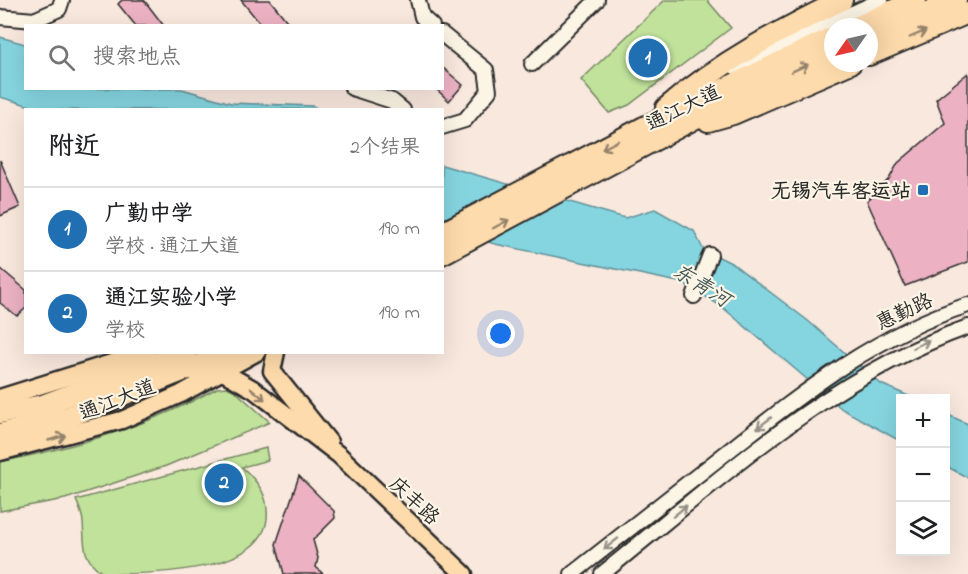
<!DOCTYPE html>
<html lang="zh">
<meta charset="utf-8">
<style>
body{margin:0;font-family:"Indie Flower","LXGW WenKai TC",sans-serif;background:#f6f6f6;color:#202124}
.controls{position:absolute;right:18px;bottom:18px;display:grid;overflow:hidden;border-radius:0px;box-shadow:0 6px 24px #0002}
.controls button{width:54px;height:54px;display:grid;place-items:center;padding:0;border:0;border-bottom:2px solid #e0e0e0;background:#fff;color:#202124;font:30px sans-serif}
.compass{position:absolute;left:824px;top:18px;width:54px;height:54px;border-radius:50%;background:#fff;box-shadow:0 6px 24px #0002;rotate:236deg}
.you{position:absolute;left:501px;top:334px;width:21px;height:21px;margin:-15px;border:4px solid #fff;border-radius:50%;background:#1a73e8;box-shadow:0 0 0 9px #1a73e833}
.badge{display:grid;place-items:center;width:39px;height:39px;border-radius:50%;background:#1f6fb2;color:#fff;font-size:20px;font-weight:700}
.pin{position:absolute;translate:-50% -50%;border:3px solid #fff;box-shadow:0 2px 6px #0006}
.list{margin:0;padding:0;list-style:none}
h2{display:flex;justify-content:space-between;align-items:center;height:78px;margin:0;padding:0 24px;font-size:26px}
h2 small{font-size:20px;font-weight:400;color:#757577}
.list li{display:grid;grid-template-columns:39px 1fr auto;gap:18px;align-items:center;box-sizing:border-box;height:84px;padding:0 24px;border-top:2px solid #e0e0e0}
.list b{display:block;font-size:22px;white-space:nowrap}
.list p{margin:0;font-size:20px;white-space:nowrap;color:#757577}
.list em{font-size:20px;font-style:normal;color:#757577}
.icon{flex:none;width:33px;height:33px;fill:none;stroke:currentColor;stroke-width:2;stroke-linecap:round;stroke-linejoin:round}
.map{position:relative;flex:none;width:968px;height:574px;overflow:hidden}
.search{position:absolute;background:#fff;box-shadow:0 6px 24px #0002;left:24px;top:24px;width:420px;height:66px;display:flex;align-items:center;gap:15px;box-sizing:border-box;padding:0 21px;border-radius:0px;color:#757577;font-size:22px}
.panel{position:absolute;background:#fff;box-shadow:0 6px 24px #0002;left:24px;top:108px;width:420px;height:246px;border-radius:0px}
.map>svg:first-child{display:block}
.green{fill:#c0e29b;stroke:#768663;stroke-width:1.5}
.water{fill:#85d5e0;stroke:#619198;stroke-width:1.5}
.building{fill:#ecb2c4;stroke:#2b2b2b;stroke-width:1.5}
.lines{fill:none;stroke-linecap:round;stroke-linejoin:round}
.minor-casing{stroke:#2b2b2b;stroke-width:18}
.major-casing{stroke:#2b2b2b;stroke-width:21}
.highway-casing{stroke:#2b2b2b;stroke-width:24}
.minor{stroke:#fcf5e5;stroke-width:14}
.major{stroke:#fedbac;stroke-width:16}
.highway{stroke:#fedbac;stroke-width:20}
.oneway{stroke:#94836c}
.oneway2{stroke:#949088}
.poi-dot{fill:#1f6fb2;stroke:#fcf5e5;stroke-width:2}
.labels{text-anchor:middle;stroke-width:4.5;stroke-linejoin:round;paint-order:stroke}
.street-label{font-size:20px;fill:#2b2b2b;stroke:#fcf5e5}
.poi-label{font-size:20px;font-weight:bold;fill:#2b2b2b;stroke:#fcf5e5;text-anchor:end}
.water-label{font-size:21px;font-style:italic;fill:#425658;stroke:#fcf5e5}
</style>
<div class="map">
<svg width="968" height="574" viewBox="0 0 968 574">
<rect width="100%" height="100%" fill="#f9e8de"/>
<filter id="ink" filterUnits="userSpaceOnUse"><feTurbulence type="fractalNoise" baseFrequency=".0167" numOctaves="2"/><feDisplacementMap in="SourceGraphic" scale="12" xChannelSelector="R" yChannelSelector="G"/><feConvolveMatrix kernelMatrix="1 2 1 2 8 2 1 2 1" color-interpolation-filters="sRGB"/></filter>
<g filter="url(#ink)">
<!-- green -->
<g class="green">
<path d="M665,0H707L731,28L629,105L609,113L581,80Z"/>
<path d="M227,387L235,391L270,422L166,466L65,499L0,511V462C75,447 150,426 217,388Z"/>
<path d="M266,448L268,460L242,467C258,482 269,495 267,519C261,574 146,574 104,574C81,558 85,547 83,523C83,515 79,507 76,500Z"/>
</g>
<!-- water -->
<g class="water">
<path d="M0,37L25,44L26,88L182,89L231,103L313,106L318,109L44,110L0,97Z"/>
<path d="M442,165L625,218L655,209L694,231L703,249L733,264L807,320L881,384L913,398H900V441L842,409L721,306L683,283L495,244L443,229Z"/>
<path d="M946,414L968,424V478L946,466Z"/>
</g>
<!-- building -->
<g class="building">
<path d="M122,0H144L164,26H136L118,4Z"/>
<path d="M241,0H270L291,26H262Z"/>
<path d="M442,67L463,85L449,101L435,88H442Z"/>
<path d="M968,73V262L905,286L867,201L889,179L898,163L945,123L936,99Z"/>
<path d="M0,160L20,207L0,216Z"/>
<path d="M0,268L26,290V308L17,316L0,303Z"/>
<path d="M299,476L334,511L335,518L313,540L318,558L316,567L323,574H284L276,544Z"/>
</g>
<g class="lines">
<defs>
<g id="minor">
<path d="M418,0L422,17L432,26"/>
<path d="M0,17L34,20L59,9L62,0"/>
<path d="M442,34L486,70L489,91L465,120L442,127"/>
<path d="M532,64L597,0"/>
<path d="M735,67L881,0"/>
<path d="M352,88L392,101L403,110"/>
<path d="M694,296L710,255"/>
<path d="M572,574C625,532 678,491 731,449C805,391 877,334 968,305"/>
<path d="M602,574C717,482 828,377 968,327"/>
</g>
<g id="major">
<path d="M276,352L272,371L329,442"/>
<path d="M189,371L223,372L253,389L339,455L464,574"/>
<path d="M0,398L147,352"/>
<path d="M0,452L122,420L181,394L257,352"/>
</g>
<g id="highway">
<path d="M856,27L916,0"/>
<path d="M869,38L956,0"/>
<path d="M869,55L968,13"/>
<path d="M666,108C720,62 779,31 842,0"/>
<path d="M708,121L733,114L851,63"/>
<path d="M442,233L644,127L833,37"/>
<path d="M442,254L737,96L833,54"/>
<path d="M0,413L43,405L186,352"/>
<path d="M0,434L68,417L230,352"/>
</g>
</defs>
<!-- minor casing -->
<use href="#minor" class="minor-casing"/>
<!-- major casing -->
<use href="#major" class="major-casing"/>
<!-- highway casing -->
<use href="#highway" class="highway-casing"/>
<!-- minor -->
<use href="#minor" class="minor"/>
<!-- major -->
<use href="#major" class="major"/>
<!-- highway -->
<use href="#highway" class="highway"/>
</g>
<!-- one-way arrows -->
<defs><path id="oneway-shaft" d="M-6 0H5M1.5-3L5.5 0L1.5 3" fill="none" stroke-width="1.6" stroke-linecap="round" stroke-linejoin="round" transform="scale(1.5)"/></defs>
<g class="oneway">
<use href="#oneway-shaft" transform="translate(918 34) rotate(-23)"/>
<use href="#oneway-shaft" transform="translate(800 68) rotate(-24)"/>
<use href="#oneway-shaft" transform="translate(610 145) rotate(152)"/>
<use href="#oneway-shaft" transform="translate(501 224) rotate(-28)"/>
<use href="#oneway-shaft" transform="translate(258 394) rotate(40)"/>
<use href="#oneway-shaft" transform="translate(57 438) rotate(-16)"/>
</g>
<g class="oneway2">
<use href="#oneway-shaft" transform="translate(921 344) rotate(-25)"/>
<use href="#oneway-shaft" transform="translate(764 423) rotate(142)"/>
<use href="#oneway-shaft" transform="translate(680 511) rotate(-39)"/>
<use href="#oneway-shaft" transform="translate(611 544) rotate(142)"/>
</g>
</g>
<!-- markers -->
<rect class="poi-dot" x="917" y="184" width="12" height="12" rx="3"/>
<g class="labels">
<!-- street labels -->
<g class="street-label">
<text transform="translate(683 107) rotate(-26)" y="7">通江大道</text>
<text transform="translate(904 311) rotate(-25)" y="7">惠勤路</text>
<text transform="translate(117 399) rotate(-21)" y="7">通江大道</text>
<text transform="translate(415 500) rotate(43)" y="7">庆丰路</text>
</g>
<!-- poi labels -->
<g class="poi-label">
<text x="911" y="197">无锡汽车客运站</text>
</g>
<!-- water labels -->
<g class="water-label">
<text transform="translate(702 285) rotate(32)" y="7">东青河</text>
</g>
</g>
</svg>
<div class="controls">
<button>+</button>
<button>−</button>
<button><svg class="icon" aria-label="layers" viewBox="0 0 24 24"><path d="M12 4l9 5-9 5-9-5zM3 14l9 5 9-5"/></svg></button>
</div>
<svg class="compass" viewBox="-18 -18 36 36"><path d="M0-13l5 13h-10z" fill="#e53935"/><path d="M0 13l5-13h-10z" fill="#757577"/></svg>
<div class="you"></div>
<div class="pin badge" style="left:648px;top:58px">1</div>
<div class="pin badge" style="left:224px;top:483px">2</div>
<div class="search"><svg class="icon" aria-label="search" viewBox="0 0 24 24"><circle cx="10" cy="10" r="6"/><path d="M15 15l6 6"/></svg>搜索地点</div>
<section class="panel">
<h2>附近<small>2个结果</small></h2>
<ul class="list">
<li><span class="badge">1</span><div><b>广勤中学</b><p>学校 · 通江大道</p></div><em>190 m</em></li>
<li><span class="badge">2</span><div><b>通江实验小学</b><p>学校</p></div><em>190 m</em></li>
</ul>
</section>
</div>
